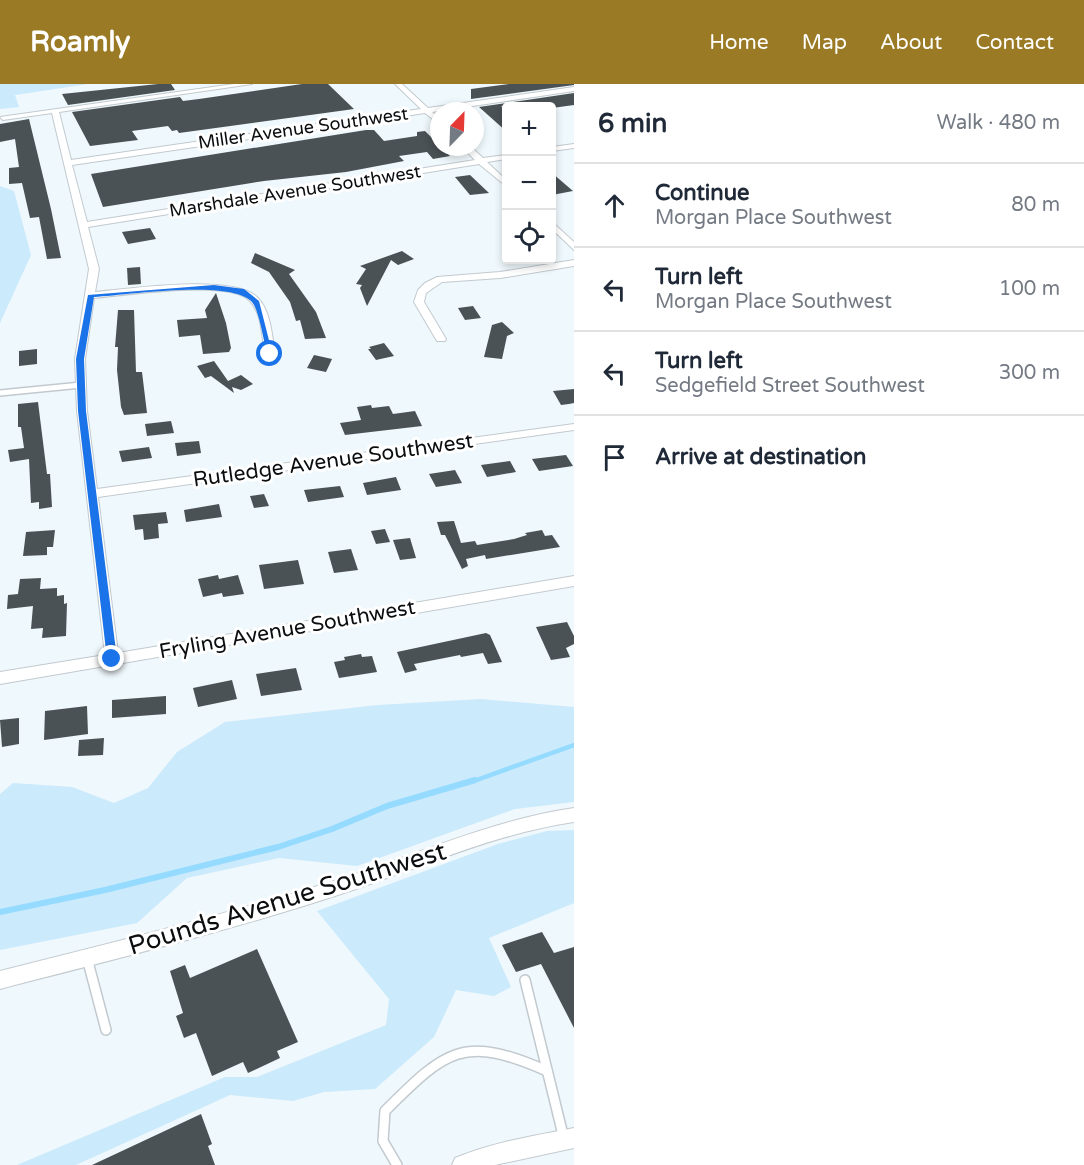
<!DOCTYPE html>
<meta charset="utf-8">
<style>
body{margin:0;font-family:"Varela Round",sans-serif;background:#f2f2f3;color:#1f2937}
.controls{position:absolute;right:18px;top:18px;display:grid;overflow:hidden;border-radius:6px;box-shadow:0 3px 9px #0003}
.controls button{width:54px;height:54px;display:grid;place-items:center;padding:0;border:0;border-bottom:2px solid #e0e1e3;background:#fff;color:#1f2937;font:30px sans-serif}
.compass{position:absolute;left:430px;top:18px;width:54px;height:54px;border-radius:50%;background:#fff;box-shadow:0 3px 9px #0003;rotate:23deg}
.stop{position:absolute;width:18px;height:18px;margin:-14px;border:4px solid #1a73e8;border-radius:50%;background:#fff}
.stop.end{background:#1a73e8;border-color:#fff;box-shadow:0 2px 6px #0008}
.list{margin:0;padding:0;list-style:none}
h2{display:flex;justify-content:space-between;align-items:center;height:78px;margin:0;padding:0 24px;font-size:26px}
h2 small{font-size:20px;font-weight:400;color:#747a83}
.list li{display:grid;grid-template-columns:39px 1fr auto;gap:18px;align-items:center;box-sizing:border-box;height:84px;padding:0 24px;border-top:2px solid #e0e1e3}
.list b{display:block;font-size:22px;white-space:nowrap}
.list p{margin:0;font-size:20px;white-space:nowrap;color:#747a83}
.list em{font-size:20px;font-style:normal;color:#747a83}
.icon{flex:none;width:33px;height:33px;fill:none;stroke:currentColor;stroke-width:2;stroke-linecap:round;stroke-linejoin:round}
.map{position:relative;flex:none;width:574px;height:1081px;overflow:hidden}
header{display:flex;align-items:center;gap:36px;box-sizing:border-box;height:84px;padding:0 30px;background:#9a7a24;color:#fff}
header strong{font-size:28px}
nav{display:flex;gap:33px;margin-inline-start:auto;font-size:21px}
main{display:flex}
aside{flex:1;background:#fff}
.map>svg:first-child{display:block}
.green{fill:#cbeafc}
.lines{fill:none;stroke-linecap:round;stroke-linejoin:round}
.stream-far1{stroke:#95daff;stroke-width:4.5}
.stream{stroke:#95daff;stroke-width:6}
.building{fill:#4b5256}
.lane-far1-casing{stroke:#c2cacf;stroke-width:8}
.lane-casing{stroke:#c2cacf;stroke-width:12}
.street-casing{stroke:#c2cacf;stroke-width:2}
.lane-far1{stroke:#fff;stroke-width:5}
.lane{stroke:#fff;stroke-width:9}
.street{fill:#fff;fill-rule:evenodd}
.route{fill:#1a73e8}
.labels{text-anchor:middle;stroke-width:6;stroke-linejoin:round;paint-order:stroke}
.far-street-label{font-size:18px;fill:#0b0d0f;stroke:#fff}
.street-label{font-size:21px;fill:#0b0d0f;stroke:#fff}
.near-street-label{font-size:26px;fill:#0b0d0f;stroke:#fff}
</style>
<header>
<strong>Roamly</strong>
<nav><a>Home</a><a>Map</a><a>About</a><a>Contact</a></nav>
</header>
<main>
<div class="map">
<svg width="574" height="1081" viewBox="0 0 574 1081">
<rect width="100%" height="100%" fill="#eff8fc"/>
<!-- green -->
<g class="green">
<path d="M0,0H88L15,11L19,23L0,25Z"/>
<path d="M0,102L14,107L31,171L0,239Z"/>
<path d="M481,615L574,623V718L515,725L357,782L279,774L187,794L137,839L0,866V710L13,699L72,703L114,719L148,704L177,668L225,638L378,621Z"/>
<path d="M574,746V819L489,854L511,903L494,912L456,906L434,953L375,1005L324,1008L293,1017L230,1011L76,1081H17L225,993H257L386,941L389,915L317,827L498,760L547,747Z"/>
</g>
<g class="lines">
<!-- stream-far1 -->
<path class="stream-far1" d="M471,698L574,661"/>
<!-- stream -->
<path class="stream" d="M0,828L105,806L278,763L332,745L387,722L475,696"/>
</g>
<!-- building -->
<g class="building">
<path d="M158,0H171L175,6L68,21L62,10Z"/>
<path d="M302,0H328L354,25L179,49L177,46L172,47L168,42L132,47L138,56L90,62L72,28L180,13L183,17L199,15Z"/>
<path d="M509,0H574V1L471,15V5Z"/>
<path d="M574,9V21L552,24L501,22L507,27L502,28L507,33V48L479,23Z"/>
<path d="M29,35L51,125L61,174L47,175L39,133L30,134L22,99L9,100V84L19,83L15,55L0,58V40Z"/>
<path d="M366,46H374L384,57L417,52V48L425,47L450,72L433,75L427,68L399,72L404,77L346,88L264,97L103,123L91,90Z"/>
<path d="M552,89L573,107L552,111Z"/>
<path d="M470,91L489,109L470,111L455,93Z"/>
<path d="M150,144L156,155L128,160L122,148Z"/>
<path d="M402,167L414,175L398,181L391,176L367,222L360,204L362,201L356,200L366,185L360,182Z"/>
<path d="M255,169L295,186L289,190L316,228L326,254L305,255L300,236L296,237L290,218L269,188L251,179Z"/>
<path d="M140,183L141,200L128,201L127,184Z"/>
<path d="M216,209L226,239L231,264L229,268L203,270L200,251L179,253L177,236L207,234L205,226Z"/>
<path d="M473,222L481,234L465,236L458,224Z"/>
<path d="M118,226H134L136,288H142L147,329L124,331L121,323L117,286L118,263H115Z"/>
<path d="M502,238L514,249L507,252L502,275L484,273L492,241Z"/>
<path d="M384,259L394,272L376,276L368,265H371L369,263Z"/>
<path d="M37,265V280L19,282V267Z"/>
<path d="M314,271L332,275L326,288L307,284Z"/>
<path d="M214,277L228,297L241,291L253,300L241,306L232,303L234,309L211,292L205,294L197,282Z"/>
<path d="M574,305V319L569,320L561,321L553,307Z"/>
<path d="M38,318L47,390H50L52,423L39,425V418L31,419L29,375L10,378L8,366L24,364L21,343H18V320Z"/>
<path d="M371,321L372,324L389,322L393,330L415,327L422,342L345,351L340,339L361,336L357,323Z"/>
<path d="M171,337L174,349L147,352L145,340Z"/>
<path d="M199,357L201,369L177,372L175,359Z"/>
<path d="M149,363L152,374L122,378L119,367Z"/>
<path d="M566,371L573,382L539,387L532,375Z"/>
<path d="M510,377L516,388L487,393L481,381Z"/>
<path d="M455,386L462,399L436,403L429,390Z"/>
<path d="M396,393L401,406L367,411L363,399Z"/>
<path d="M340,402L344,413L308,418L304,406Z"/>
<path d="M264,410L269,422L254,424L250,412Z"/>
<path d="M219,420L222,433L186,438L184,426Z"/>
<path d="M166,428L168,439L158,440L159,454L144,456L143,445L135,446L133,431Z"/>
<path d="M454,437L461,459L475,457L477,461L514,455L527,451L525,449L542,446L545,452L552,451L560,463L486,475L485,471L466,475L468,482L462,485L445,451H441L437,438Z"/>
<path d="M385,445L390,458L376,460L371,447Z"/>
<path d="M55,446L53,463H47V471L23,472L26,448Z"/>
<path d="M410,454L416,474L400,476L393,456Z"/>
<path d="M351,465L358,486L334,489L328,468Z"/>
<path d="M298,476L304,500L264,505L259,481Z"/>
<path d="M218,491L219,495L238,491L244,510L223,513L222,509L203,513L198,495Z"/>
<path d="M41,494L40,505L57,504V512L64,511V520L67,519L66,552L42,554L43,544L31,545L33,522L7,525L8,511L18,510L20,495Z"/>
<path d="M567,538L574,552V560L566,564L570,573L551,576L536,543Z"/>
<path d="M486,549L490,551L502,578L488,580L483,569L461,573L460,571L414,580L417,586L405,589L397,568Z"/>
<path d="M361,570L362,573L372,572L377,588L339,594L334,578L345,576L344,573Z"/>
<path d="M296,584L302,606L261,612L256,590Z"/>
<path d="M232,596L237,615L198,623L193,604Z"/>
<path d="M166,612V630L112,634V616Z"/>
<path d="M87,622L88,650L44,656L45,627Z"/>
<path d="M19,634V660L2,663L0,636Z"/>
<path d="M104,654L103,671L78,672L79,656Z"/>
<path d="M542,848L554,869L574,863V944L541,880L516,888L502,861Z"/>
<path d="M257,865L298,958L277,967L280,974L248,989L243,978L212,992L196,949L184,954L176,932L183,929L170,887L185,881L190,894Z"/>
<path d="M201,1030L212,1060L208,1062L215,1081H92Z"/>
</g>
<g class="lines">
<defs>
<path id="lane-far1" d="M0,309L81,301"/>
<g id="lane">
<path d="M87,874L106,946"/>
<path d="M525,896L564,1055"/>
<path d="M397,1081L383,1057L385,1027C446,966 463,950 547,987"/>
</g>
<g id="street">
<path d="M234,0H252L59,28L71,76L421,25L395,0H402L428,24L574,3V7L432,28L439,34V40L425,29L72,81L87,138L475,76L462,63H471L483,74L506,71V75L487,78L506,96V102L479,80L88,143L99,185L95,208C128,205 235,189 258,214C271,228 272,252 275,270L270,273L265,270C262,254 262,229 250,217C230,195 125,211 94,214L85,275L87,327L97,405L574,340V346L98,413L118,569L574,492V502L0,600V588L105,571L77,327L75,275L89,185L52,29L3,36L0,33Z"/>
<path d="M574,60V64L552,67V63Z"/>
<path d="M552,138L574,158V166L552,145Z"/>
<path d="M574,176V182L500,194L442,198L426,209L424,218L446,255L445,257H437L414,218L418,206L425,199L437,193L500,188Z"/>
<path d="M574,724V738C491,750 414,787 335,812C224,848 112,876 0,905V887C112,859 224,831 334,797C414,772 491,736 574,724Z"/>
<path d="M574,1044V1064L495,1081H452L455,1074C493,1058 534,1052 574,1044Z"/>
</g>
</defs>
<!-- lane-far1 casing -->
<use href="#lane-far1" class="lane-far1-casing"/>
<!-- lane casing -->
<use href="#lane" class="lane-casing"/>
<!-- street casing -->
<use href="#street" class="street-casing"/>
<!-- lane-far1 -->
<use href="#lane-far1" class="lane-far1"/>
<!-- lane -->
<use href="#lane" class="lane"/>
<!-- street -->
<use href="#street" class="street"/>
</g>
<!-- route -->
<path class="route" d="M214,201L244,205L259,217L273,272L267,270C264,258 259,226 252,218C231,195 127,211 94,213L84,275L86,327L117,575L112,579L107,575L78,327L76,275L88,211Z"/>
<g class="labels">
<!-- far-street labels -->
<g class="far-street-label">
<text transform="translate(303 44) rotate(-8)" y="6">Miller Avenue Southwest</text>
<text transform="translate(295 107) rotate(-9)" y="6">Marshdale Avenue Southwest</text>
</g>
<!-- street labels -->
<g class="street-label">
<text transform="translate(333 376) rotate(-8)" y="7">Rutledge Avenue Southwest</text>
<text transform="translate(287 545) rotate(-10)" y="7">Fryling Avenue Southwest</text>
</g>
<!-- near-street labels -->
<g class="near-street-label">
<text transform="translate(287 814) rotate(-17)" y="9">Pounds Avenue Southwest</text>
</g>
</g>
</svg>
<div class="controls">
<button>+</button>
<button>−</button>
<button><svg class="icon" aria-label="locate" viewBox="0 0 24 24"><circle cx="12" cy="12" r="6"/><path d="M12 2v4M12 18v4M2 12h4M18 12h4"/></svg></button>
</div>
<svg class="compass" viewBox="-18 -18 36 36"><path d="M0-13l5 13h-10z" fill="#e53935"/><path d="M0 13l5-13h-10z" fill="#747a83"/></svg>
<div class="stop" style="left:270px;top:270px"></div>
<div class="stop end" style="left:112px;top:575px"></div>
</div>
<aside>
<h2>6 min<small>Walk · 480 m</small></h2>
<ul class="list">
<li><svg class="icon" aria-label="ahead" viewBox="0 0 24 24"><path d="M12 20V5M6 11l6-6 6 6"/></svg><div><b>Continue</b><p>Morgan Place Southwest</p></div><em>80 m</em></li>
<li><svg class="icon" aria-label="left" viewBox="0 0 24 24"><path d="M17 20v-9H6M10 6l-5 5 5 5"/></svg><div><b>Turn left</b><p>Morgan Place Southwest</p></div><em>100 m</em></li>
<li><svg class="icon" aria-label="left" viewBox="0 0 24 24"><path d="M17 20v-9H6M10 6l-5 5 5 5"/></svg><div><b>Turn left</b><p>Sedgefield Street Southwest</p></div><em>300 m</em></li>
<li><svg class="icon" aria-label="arrive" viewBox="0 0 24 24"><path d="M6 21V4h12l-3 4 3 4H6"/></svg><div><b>Arrive at destination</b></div></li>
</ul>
</aside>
</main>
